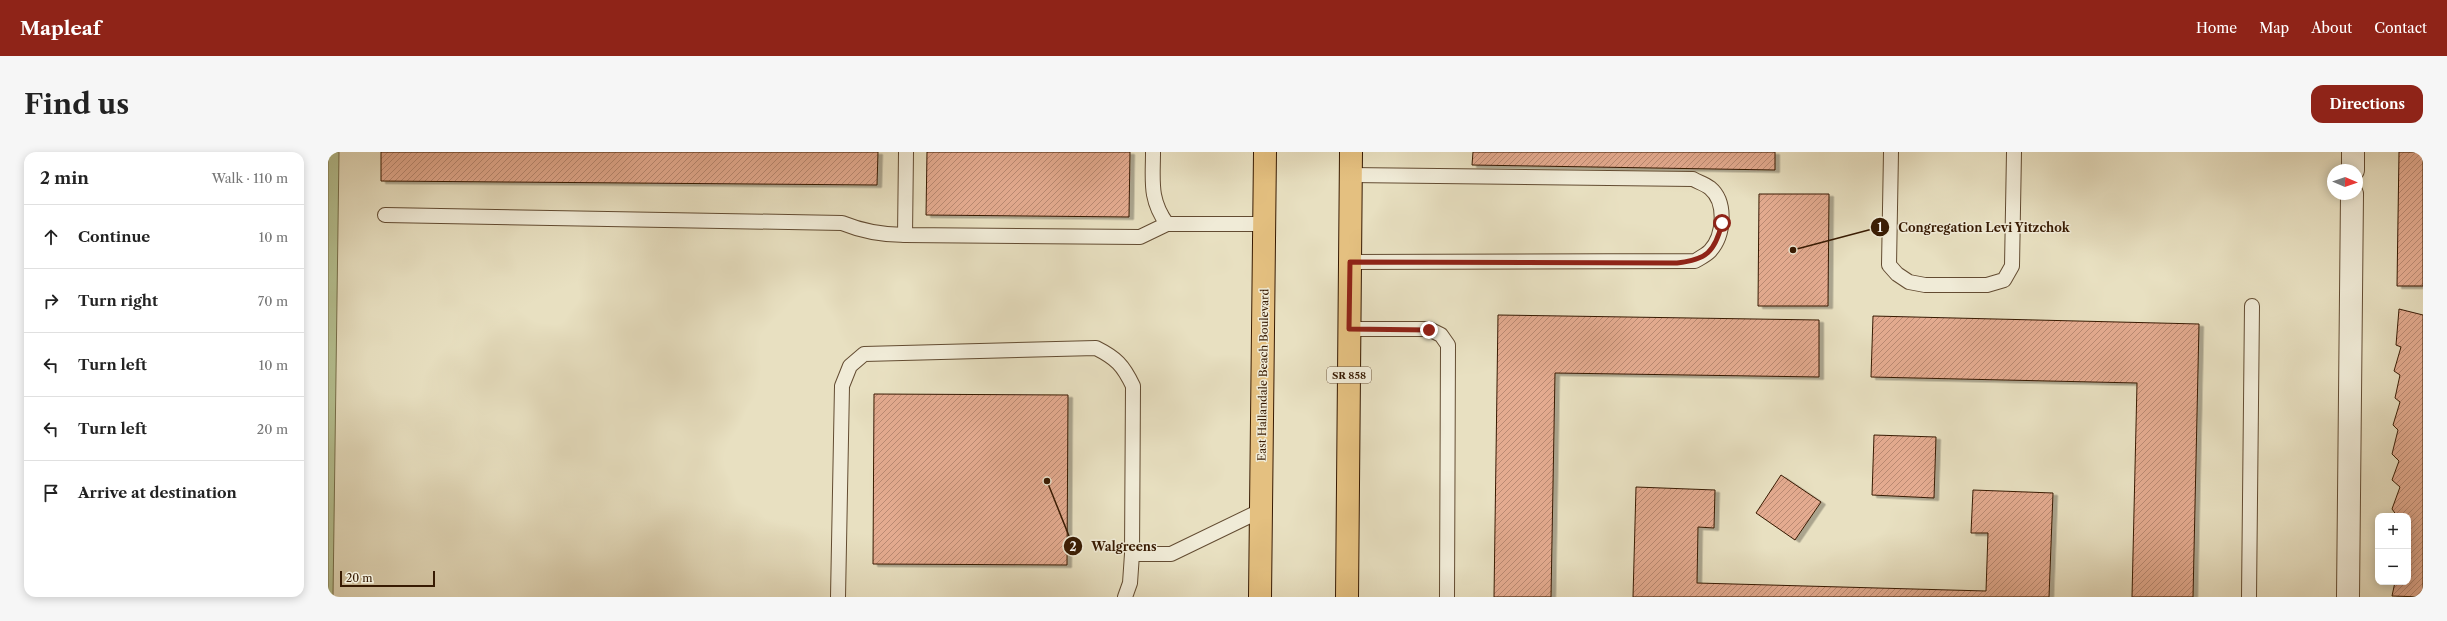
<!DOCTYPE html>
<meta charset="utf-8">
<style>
body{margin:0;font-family:"Libre Caslon Text",serif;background:#f6f6f6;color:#222}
.controls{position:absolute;right:12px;bottom:12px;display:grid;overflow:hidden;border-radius:8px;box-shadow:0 2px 10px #0003}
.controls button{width:36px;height:36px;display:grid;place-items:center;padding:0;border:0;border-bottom:1px solid #e0e0e0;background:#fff;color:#222;font:20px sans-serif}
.compass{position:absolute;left:1999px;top:12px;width:36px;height:36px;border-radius:50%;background:#fff;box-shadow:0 2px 10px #0003;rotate:92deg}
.scale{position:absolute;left:12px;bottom:10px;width:95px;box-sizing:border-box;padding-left:4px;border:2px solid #371a02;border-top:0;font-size:11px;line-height:14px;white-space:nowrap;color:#371a02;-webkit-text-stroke:3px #f0ebd7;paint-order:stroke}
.stop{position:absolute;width:12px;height:12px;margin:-9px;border:3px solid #8f2418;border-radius:50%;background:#fff}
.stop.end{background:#8f2418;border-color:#fff;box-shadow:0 1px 4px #0008}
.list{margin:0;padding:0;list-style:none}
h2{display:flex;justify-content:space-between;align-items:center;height:52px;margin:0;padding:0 16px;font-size:17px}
h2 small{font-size:13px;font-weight:400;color:#767676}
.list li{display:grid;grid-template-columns:26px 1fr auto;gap:12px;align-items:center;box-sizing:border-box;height:64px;padding:0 16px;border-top:1px solid #e0e0e0}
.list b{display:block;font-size:15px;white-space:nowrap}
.list em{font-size:13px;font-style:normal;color:#767676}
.icon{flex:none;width:22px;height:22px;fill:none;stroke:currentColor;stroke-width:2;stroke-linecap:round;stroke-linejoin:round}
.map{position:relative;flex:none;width:2095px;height:445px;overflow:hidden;border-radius:12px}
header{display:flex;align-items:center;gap:24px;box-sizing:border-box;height:56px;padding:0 20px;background:#8f2418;color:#fff}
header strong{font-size:19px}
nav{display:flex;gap:22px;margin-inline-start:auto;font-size:14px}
.intro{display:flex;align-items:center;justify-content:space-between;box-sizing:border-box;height:96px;padding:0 24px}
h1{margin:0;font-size:28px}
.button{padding:10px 18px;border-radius:12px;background:#8f2418;color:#fff;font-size:14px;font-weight:700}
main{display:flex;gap:24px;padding:0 24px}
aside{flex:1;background:#fff;border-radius:12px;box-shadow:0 2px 10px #0003}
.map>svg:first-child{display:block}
.pitch{fill:#b6c292;stroke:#766e4a}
.building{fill:url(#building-hatch);stroke:#371a02;filter:url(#shadow)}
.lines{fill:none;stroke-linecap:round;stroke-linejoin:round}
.lane-casing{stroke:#634c32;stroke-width:16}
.street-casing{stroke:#634c32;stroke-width:24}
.primary-casing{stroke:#371a02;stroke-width:24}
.lane{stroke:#f0ebd7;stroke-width:14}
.street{stroke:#f0ebd7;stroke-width:22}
.primary{stroke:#e4c080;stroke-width:22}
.route{stroke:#8f2418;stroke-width:5}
.labels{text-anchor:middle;stroke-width:3;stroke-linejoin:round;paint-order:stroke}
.shield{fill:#f0ebd7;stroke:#6e5942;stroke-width:1}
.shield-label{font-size:10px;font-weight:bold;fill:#371a02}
.street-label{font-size:11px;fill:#371a02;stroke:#f0ebd7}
.leader{fill:none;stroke:#371a02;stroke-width:1.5}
.callout-dot{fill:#371a02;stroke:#f0ebd7;stroke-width:1.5}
.mark-label{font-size:12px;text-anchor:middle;font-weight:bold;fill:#fff}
.callout-label{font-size:12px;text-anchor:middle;font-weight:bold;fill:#371a02;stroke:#f0ebd7;stroke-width:3;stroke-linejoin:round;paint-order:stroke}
</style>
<header>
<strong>Mapleaf</strong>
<nav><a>Home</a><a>Map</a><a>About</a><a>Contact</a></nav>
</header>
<div class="intro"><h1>Find us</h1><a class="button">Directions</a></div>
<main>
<aside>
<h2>2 min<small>Walk · 110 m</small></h2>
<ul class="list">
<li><svg class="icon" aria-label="ahead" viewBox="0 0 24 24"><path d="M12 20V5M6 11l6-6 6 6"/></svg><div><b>Continue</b></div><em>10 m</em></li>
<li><svg class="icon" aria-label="right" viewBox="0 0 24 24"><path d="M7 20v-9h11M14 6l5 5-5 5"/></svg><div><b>Turn right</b></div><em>70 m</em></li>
<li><svg class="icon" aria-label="left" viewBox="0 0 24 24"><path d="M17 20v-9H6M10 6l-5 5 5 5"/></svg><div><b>Turn left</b></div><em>10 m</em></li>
<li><svg class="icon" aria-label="left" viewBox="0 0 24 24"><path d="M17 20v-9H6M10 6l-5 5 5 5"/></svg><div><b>Turn left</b></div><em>20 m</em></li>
<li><svg class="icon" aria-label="arrive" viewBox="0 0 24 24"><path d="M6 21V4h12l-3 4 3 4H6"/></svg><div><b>Arrive at destination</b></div></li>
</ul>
</aside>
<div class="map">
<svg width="2095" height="445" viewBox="0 0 2095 445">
<defs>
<pattern id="building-hatch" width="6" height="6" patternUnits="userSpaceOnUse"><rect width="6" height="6" fill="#e4ab90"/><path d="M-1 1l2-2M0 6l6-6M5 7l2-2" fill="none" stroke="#ba8a73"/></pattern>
<filter id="shadow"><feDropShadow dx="4.5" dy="2.5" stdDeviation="0" flood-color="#0004"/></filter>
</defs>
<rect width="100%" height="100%" fill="#e8e0c1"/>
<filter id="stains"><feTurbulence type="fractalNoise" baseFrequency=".005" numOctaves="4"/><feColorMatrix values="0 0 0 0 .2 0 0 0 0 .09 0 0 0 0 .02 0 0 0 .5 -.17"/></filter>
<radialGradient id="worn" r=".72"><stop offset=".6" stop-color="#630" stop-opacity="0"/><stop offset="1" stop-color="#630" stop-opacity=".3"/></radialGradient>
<!-- pitch -->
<path class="pitch" d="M0,0H11L5,445H0Z"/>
<!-- building -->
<g class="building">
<path d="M53,0H550L549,33L53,29Z"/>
<path d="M599,0H802L801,65L598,63Z"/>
<path d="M1145,0H1447V18L1144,13Z"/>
<path d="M2071,0H2095V134H2069Z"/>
<path d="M1431,42H1501L1500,154H1430Z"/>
<path d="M2071,157L2095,163V445L2064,444L2067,430H2080V364H2069L2064,357L2072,335L2064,328L2071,309L2064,302L2070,278L2065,273L2072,250L2067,246L2072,223L2066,219L2073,195L2068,193Z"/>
<path d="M1170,163L1491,168V225L1227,221L1223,445H1166Z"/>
<path d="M1545,164L1871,172L1865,445H1804L1809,231L1543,225Z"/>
<path d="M546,242L740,243L739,413L545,412Z"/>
<path d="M1546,283L1608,285L1606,346L1544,343Z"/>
<path d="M1453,323L1493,350L1467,388L1428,361Z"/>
<path d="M1308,335L1387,338L1386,376L1370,375L1369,431L1658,439L1660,381H1643L1645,338L1725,341L1721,445H1305Z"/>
</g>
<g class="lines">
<defs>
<g id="lane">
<path d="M578,0L577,83L812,85L839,72H936"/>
<path d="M825,0C825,29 821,47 839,72"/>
<path d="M1563,0L1561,113L1569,122L1581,130L1597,133H1659L1676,128L1684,114L1686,0"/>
<path d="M57,63L514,71C536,80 554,83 577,83"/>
<path d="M1022,110L1367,109C1372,106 1378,103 1382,99C1396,84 1399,50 1382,36C1377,32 1370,30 1365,27L1022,23"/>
<path d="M1021,177H1101L1113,183L1120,193L1119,445"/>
<path d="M804,402H843L934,358"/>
<path d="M510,445L514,234L522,214L536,202L768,196C788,206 795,213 805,234L804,402L802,431L797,445"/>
<path d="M1921,445L1924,154"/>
</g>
<g id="street">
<path d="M2025,18V0"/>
<path d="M2020,445L2024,42"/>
</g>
<g id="primary">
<path d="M932,445L937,0"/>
<path d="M1019,445L1023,0"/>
</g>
</defs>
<!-- lane casing -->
<use href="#lane" class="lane-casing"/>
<!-- street casing -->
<use href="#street" class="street-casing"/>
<!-- primary casing -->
<use href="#primary" class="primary-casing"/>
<!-- lane -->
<use href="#lane" class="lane"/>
<!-- street -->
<use href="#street" class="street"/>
<!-- primary -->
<use href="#primary" class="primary"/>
</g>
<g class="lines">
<!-- route -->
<path class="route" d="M1101,178L1021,177L1022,110L1349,111C1378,108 1387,100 1394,71"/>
</g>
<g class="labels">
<!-- shield labels -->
<rect class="shield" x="999" y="215" width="44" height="16" rx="3"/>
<g class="shield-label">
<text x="1021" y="227">SR 858</text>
</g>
<!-- street labels -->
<g class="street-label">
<text transform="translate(935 223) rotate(-89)" y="4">East Hallandale Beach Boulevard</text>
</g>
</g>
<!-- callouts -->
<path class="leader" d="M1465 98L1552 75M719 329L745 394"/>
<g class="callout-dot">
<circle cx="1465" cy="98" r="4"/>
<circle cx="719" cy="329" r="4"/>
<circle cx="1552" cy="75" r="10"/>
<circle cx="745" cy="394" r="10"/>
</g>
<g class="mark-label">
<text x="1552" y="80">1</text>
<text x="745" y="399">2</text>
</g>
<g class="callout-label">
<text x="1656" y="80">Congregation Levi Yitzchok</text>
<text x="796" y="399">Walgreens</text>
</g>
<rect width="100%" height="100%" filter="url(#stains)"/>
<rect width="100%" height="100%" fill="url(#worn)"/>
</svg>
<div class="controls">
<button>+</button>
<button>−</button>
</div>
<svg class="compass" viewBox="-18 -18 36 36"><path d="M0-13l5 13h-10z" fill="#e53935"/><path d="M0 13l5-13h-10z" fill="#767676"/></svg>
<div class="scale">20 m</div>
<div class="stop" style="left:1394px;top:71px"></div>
<div class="stop end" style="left:1101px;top:178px"></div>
</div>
</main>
